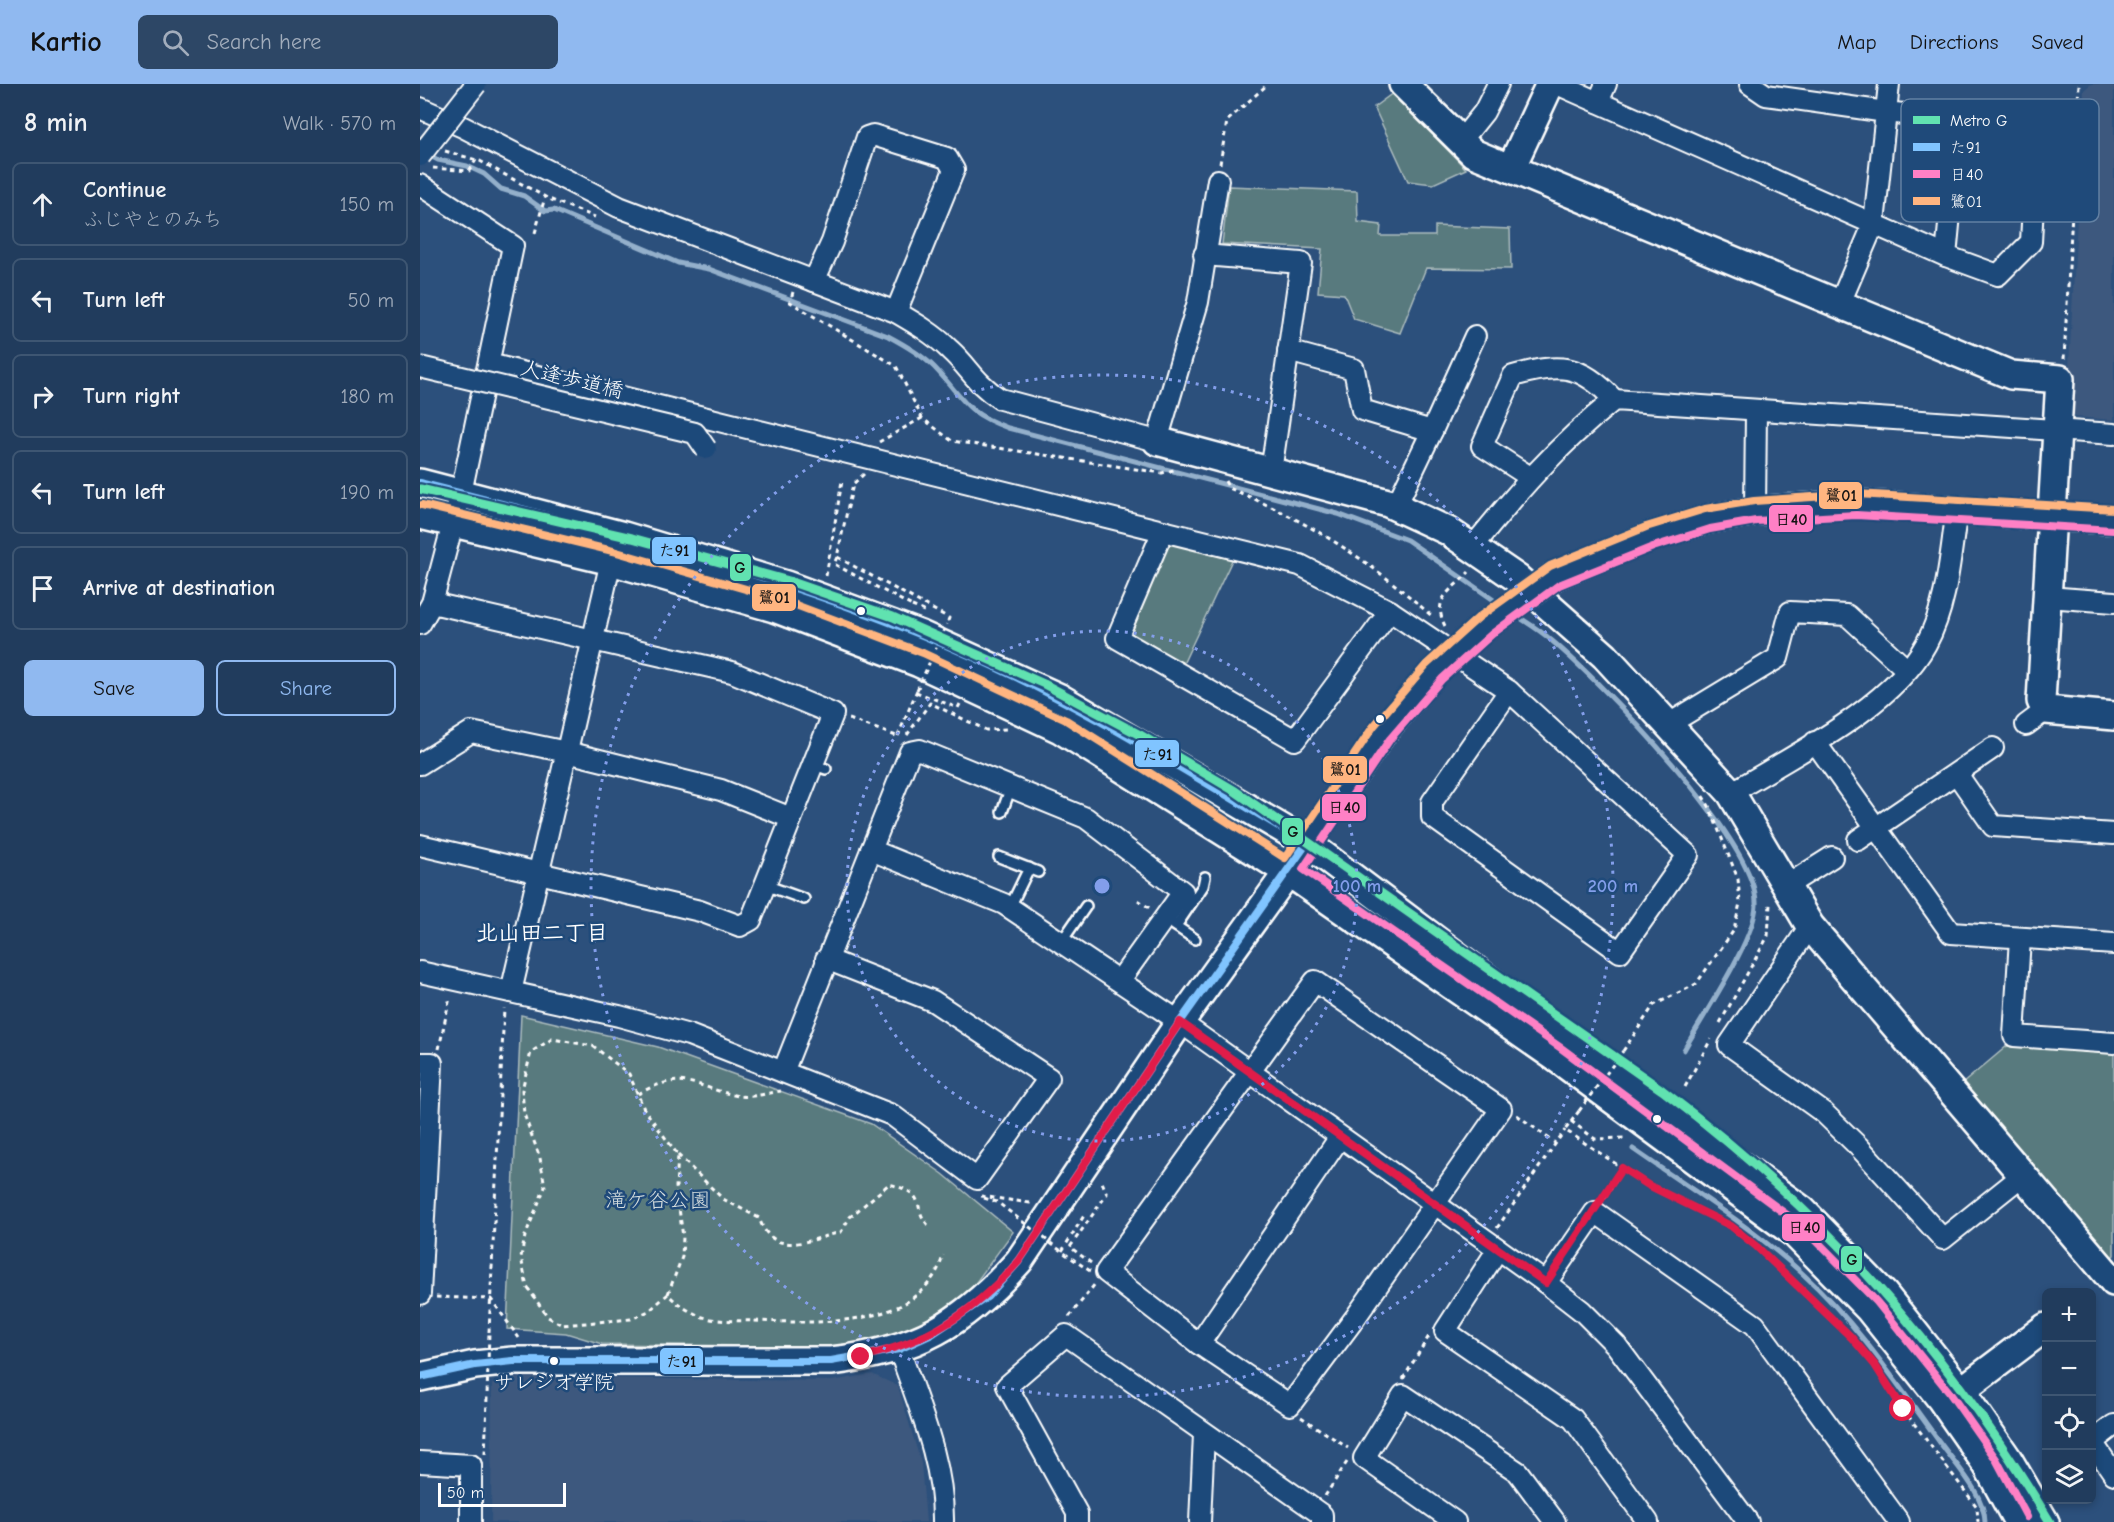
<!DOCTYPE html>
<meta charset="utf-8">
<style>
body{margin:0;font-family:"Comic Neue","Klee One",sans-serif;background:#2d4766;color:#f1f3f6}
.controls{position:absolute;right:18px;bottom:18px;display:grid;overflow:hidden;border-radius:9px;box-shadow:0 3px 9px #0003}
.controls button{width:54px;height:54px;display:grid;place-items:center;padding:0;border:0;border-bottom:2px solid #3e5672;background:#213c5d;color:#f1f3f6;font:30px sans-serif}
.scale{position:absolute;left:18px;bottom:15px;width:128px;box-sizing:border-box;padding-left:6px;border:3px solid #fff;border-top:0;font-size:16px;line-height:21px;white-space:nowrap;color:#fff;-webkit-text-stroke:4px #1f4a7a;paint-order:stroke}
.stop{position:absolute;width:18px;height:18px;margin:-14px;border:4px solid #e11d48;border-radius:50%;background:#fff}
.stop.end{background:#e11d48;border-color:#fff;box-shadow:0 2px 6px #0008}
.list{margin:0;padding:0;list-style:none}
h2{display:flex;justify-content:space-between;align-items:center;height:78px;margin:0;padding:0 24px;font-size:26px}
h2 small{font-size:20px;font-weight:400;color:#a2adbc}
.list li{display:grid;grid-template-columns:39px 1fr auto;gap:18px;align-items:center;box-sizing:border-box;height:84px;margin:0 12px 12px;padding:0 12px;border:2px solid #3e5672;border-radius:9px}
.list b{display:block;font-size:22px;white-space:nowrap}
.list p{margin:0;font-size:20px;white-space:nowrap;color:#a2adbc}
.list em{font-size:20px;font-style:normal;color:#a2adbc}
.actions{display:flex;gap:12px;padding:18px 24px}
.actions a{flex:1;padding:14px 0;border:2px solid #90b9f0;border-radius:9px;text-align:center;font-size:21px;color:#90b9f0}
.actions .main{background:#90b9f0;color:#111}
.icon{flex:none;width:33px;height:33px;fill:none;stroke:currentColor;stroke-width:2;stroke-linecap:round;stroke-linejoin:round}
.map{position:relative;flex:none;width:1694px;height:1438px;overflow:hidden}
header{display:flex;align-items:center;gap:36px;box-sizing:border-box;height:84px;padding:0 30px;background:#90b9f0;color:#111}
header strong{font-size:28px}
nav{display:flex;gap:33px;margin-inline-start:auto;font-size:21px}
.search{width:420px;height:54px;background:#2d4766;display:flex;align-items:center;gap:15px;box-sizing:border-box;padding:0 21px;border-radius:9px;color:#a2adbc;font-size:22px}
main{display:flex}
aside{flex:1;background:#213c5d}
.map>svg:first-child{display:block}
.built{fill:#3c587e}
.green{fill:#597a7e;stroke:#acbcbe;stroke-width:1.5}
.lines{fill:none;stroke-linecap:round;stroke-linejoin:round}
.stream{stroke:#94b0cb;stroke-width:5}
.lane-casing{stroke:#fff;stroke-width:14}
.street-casing{stroke:#fff;stroke-width:24}
.secondary-casing{stroke:#fff;stroke-width:32}
.path{stroke:#fff;stroke-width:3;stroke-dasharray:4.5 4.5;stroke-linecap:butt}
.lane{stroke:#1f4a7a;stroke-width:9}
.street{stroke:#1f4a7a;stroke-width:20}
.secondary{stroke:#1f4a7a;stroke-width:27}
.street-bridge-casing{stroke:#fff;stroke-width:24;stroke-linecap:butt}
.secondary-bridge-casing{stroke:#fff;stroke-width:32;stroke-linecap:butt}
.path-bridge{stroke:#fff;stroke-width:3;stroke-dasharray:4.5 4.5;stroke-linecap:butt}
.street-bridge{stroke:#1f4a7a;stroke-width:20}
.secondary-bridge{stroke:#1f4a7a;stroke-width:27}
.bus-1-casing{stroke:#1f4a7a;stroke-width:12}
.bus-2-casing{stroke:#1f4a7a;stroke-width:12}
.bus-3-casing{stroke:#1f4a7a;stroke-width:12}
.bus-1{stroke:#80c4ff;stroke-width:8}
.bus-2{stroke:#ff80c5;stroke-width:8}
.bus-3{stroke:#ffb580;stroke-width:8}
.metro-1-casing{stroke:#1f4a7a;stroke-width:14}
.metro-1{stroke:#61e2b0;stroke-width:9}
.route{stroke:#e11d48;stroke-width:8}
.ring{fill:none;stroke:#839eea;stroke-width:3;stroke-dasharray:3 6}
.bus-dot{fill:#fff;stroke:#1f4a7a;stroke-width:2}
.labels{text-anchor:middle;stroke-width:5;stroke-linejoin:round;paint-order:stroke}
.bus-label{font-size:20px;fill:#fff;stroke:#1f4a7a}
.street-label{font-size:21px;fill:#fff;stroke:#1f4a7a}
.park-label{font-size:21px;fill:#d6dedf;stroke:#1f4a7a}
.neighbourhood-label{font-size:22px;font-weight:bold;fill:#fff;stroke:#1f4a7a}
.key{fill:#1f4a7a;stroke:#6280a2;stroke-width:1.5}
.key-label{font-size:16px;fill:#fff}
.centre{fill:#839eea;stroke:#1f4a7a;stroke-width:3}
.ring-label{font-size:18px;text-anchor:middle;font-weight:bold;fill:#839eea;stroke:#1f4a7a;stroke-width:5;stroke-linejoin:round;paint-order:stroke}
.line-badge{stroke:#1f4a7a;stroke-width:2}
.pale-badge-label{font-size:16px;text-anchor:middle;font-weight:bold;fill:#111}
</style>
<header>
<strong>Kartio</strong>
<div class="search"><svg class="icon" aria-label="search" viewBox="0 0 24 24"><circle cx="10" cy="10" r="6"/><path d="M15 15l6 6"/></svg>Search here</div>
<nav><a>Map</a><a>Directions</a><a>Saved</a></nav>
</header>
<main>
<aside>
<h2>8 min<small>Walk · 570 m</small></h2>
<ul class="list">
<li><svg class="icon" aria-label="ahead" viewBox="0 0 24 24"><path d="M12 20V5M6 11l6-6 6 6"/></svg><div><b>Continue</b><p>ふじやとのみち</p></div><em>150 m</em></li>
<li><svg class="icon" aria-label="left" viewBox="0 0 24 24"><path d="M17 20v-9H6M10 6l-5 5 5 5"/></svg><div><b>Turn left</b></div><em>50 m</em></li>
<li><svg class="icon" aria-label="right" viewBox="0 0 24 24"><path d="M7 20v-9h11M14 6l5 5-5 5"/></svg><div><b>Turn right</b></div><em>180 m</em></li>
<li><svg class="icon" aria-label="left" viewBox="0 0 24 24"><path d="M17 20v-9H6M10 6l-5 5 5 5"/></svg><div><b>Turn left</b></div><em>190 m</em></li>
<li><svg class="icon" aria-label="arrive" viewBox="0 0 24 24"><path d="M6 21V4h12l-3 4 3 4H6"/></svg><div><b>Arrive at destination</b></div></li>
</ul>
<div class="actions"><a class="main">Save</a><a>Share</a></div>
</aside>
<div class="map">
<svg width="1694" height="1438" viewBox="0 0 1694 1438">
<rect width="100%" height="100%" fill="#2c507c"/>
<filter id="ink" filterUnits="userSpaceOnUse"><feTurbulence type="fractalNoise" baseFrequency=".0167" numOctaves="2"/><feDisplacementMap in="SourceGraphic" scale="12" xChannelSelector="R" yChannelSelector="G"/><feConvolveMatrix kernelMatrix="1 2 1 2 8 2 1 2 1" color-interpolation-filters="sRGB"/></filter>
<g filter="url(#ink)">
<!-- built -->
<g class="built">
<path d="M1671,0H1694V336L1655,333L1649,327L1652,283H1649L1664,6Z"/>
<path d="M452,1290L478,1302L501,1379L506,1438H71L72,1300L100,1293L412,1297Z"/>
</g>
<!-- green -->
<g class="green">
<path d="M973,9L1046,85L1013,100L988,97L954,23Z"/>
<path d="M809,102L937,107L938,138L961,141L960,152H1015V142L1090,145L1091,185L1006,184L980,249L934,235L924,210L898,208L902,165L802,160Z"/>
<path d="M750,458L813,474L763,580L707,550Z"/>
<path d="M101,931L238,963L451,1040L523,1090L593,1148L551,1205L506,1237L457,1258L415,1263L182,1260L146,1249L87,1245Z"/>
<path d="M1587,962L1694,968V1171L1692,1173L1542,1000Z"/>
</g>
<g class="lines">
<!-- stream -->
<g class="stream">
<path d="M7,70L18,76L47,82L64,90L81,105L104,112L125,127L134,126L258,179L289,185L468,252C485,261 501,270 514,283C545,315 542,327 588,344L918,430L987,456L1081,521"/>
<path d="M1094,530C1106,538 1120,546 1131,556C1181,598 1339,759 1336,821C1335,856 1282,933 1264,966"/>
<path d="M1213,1065C1270,1105 1331,1142 1383,1190C1437,1239 1478,1301 1521,1360C1536,1381 1565,1411 1565,1438"/>
</g>
<defs>
<g id="lane">
<path d="M391,680L406,685"/>
<path d="M582,728L591,703"/>
<path d="M579,773L618,788"/>
<path d="M345,801L384,815"/>
<path d="M590,823L609,784"/>
<path d="M751,839L775,855"/>
<path d="M756,842L783,802L785,793"/>
<path d="M642,857L666,822"/>
</g>
<g id="street">
<path d="M1137,0L1526,172L1578,191L1611,158L1617,45L1466,28L1469,0"/>
<path d="M1330,0L1346,11L1466,28L1454,139L1420,219"/>
<path d="M1178,18L1186,0"/>
<path d="M0,24L43,43L199,123L476,228C495,239 514,250 530,266C550,284 554,298 580,315L737,357L778,218L798,96"/>
<path d="M1040,58L1064,28L1078,0"/>
<path d="M0,101L93,162L41,409L12,519L0,540"/>
<path d="M784,171L881,179L851,388"/>
<path d="M1526,172L1539,36"/>
<path d="M394,197L412,158L447,53L453,51L527,74L534,86L476,228"/>
<path d="M868,267L934,285L942,326L1012,347L976,422"/>
<path d="M69,280L880,481L970,527L1089,607"/>
<path d="M1012,347L1055,252"/>
<path d="M1110,393L1062,362L1093,292C1138,279 1161,279 1194,316"/>
<path d="M1335,427L1336,327"/>
<path d="M743,447L697,554L875,656L970,527"/>
<path d="M1052,464C1098,407 1137,362 1194,316L1694,350"/>
<path d="M1627,513L1694,518"/>
<path d="M1089,607L1268,771L1200,868L1012,733V718Z"/>
<path d="M1249,640L1358,574L1370,528L1427,531L1486,585"/>
<path d="M1606,641L1626,626"/>
<path d="M1395,658L1531,849L1694,860"/>
<path d="M0,680L51,648L147,668L301,706L371,734"/>
<path d="M1537,690L1573,742L1694,750"/>
<path d="M1311,709C1372,672 1472,623 1506,560C1528,520 1530,470 1537,426"/>
<path d="M1438,756L1573,664"/>
<path d="M0,761L280,827L320,842L331,836L413,630L312,588L12,519"/>
<path d="M451,766L584,820L760,938L1126,1199L1162,1227L1196,1261L1328,1438"/>
<path d="M1366,802L1412,773"/>
<path d="M1390,842L1309,961L1404,1029L1439,1063L1523,1155L1603,1091"/>
<path d="M1600,854L1594,952L1694,959"/>
<path d="M0,888L199,932L269,951L472,1031L557,1095L629,994L513,917L406,875"/>
<path d="M895,897L1081,1025L935,1234L870,1321L779,1260L686,1188Z"/>
<path d="M91,908L191,477"/>
<path d="M0,979H12L0,1210"/>
<path d="M363,988L490,668L500,666L666,734L763,808L700,896"/>
<path d="M1078,1165L1025,1247L1153,1335L1228,1438"/>
<path d="M1126,1199L1175,1128L1335,1241L1479,1438"/>
<path d="M779,1260L920,1053"/>
<path d="M479,1265C498,1321 524,1378 523,1438"/>
<path d="M1672,1358L1694,1390"/>
<path d="M1672,1358L1694,1341"/>
<path d="M0,1378L51,1381V1438"/>
<path d="M657,1438V1429L587,1302L646,1251L902,1431V1438"/>
<path d="M780,1438L784,1350"/>
<path d="M1035,1438L944,1374L983,1311L1098,1388L1135,1438"/>
</g>
<g id="secondary">
<path d="M983,0L1053,69L1591,291L1640,295L1621,617L1626,626L1694,632"/>
<path d="M1091,84L1130,0"/>
<path d="M737,357L968,419L1028,447L1098,495L1185,572L1311,709L1390,842L1694,1198"/>
<path d="M0,399L204,452L366,501L501,551L638,613L887,759L1145,953L1382,1126L1464,1210L1541,1307L1588,1375L1625,1438"/>
<path d="M0,431L191,477L354,524L499,579L640,645L868,788L1135,973L1375,1150L1449,1225L1521,1315L1567,1381L1598,1438"/>
<path d="M1134,492L1229,453L1288,435L1335,427L1436,420L1694,436"/>
<path d="M0,1293L55,1281L93,1277H411C497,1267 542,1241 599,1177L760,938L868,788L962,649L1014,588L1065,542"/>
<path d="M1541,1307L1626,1243"/>
</g>
</defs>
<!-- lane casing -->
<use href="#lane" class="lane-casing"/>
<!-- street casing -->
<use href="#street" class="street-casing"/>
<!-- secondary casing -->
<use href="#secondary" class="secondary-casing"/>
<!-- path -->
<g class="path">
<path d="M25,67L60,77L129,115L175,133"/>
<path d="M800,80L807,37L848,0"/>
<path d="M13,84L49,87L56,76"/>
<path d="M115,149L125,113"/>
<path d="M373,208L370,218L476,282L502,334L532,357L742,389L757,385"/>
<path d="M1644,275L1659,0"/>
<path d="M459,358L502,334"/>
<path d="M444,390L433,400L417,473L529,534L527,540"/>
<path d="M805,397L809,404C890,438 947,474 1013,533"/>
<path d="M417,473L414,480L492,522L490,523"/>
<path d="M406,492L422,397"/>
<path d="M492,522L504,527"/>
<path d="M1025,542C1011,513 1032,507 1049,488"/>
<path d="M496,608L538,624L540,620"/>
<path d="M429,635L479,653"/>
<path d="M487,651L510,619L566,646L587,645"/>
<path d="M478,652L497,606"/>
<path d="M718,816L731,825"/>
<path d="M1300,939L1348,852L1350,820"/>
<path d="M19,965L30,913"/>
<path d="M1203,967L1234,921L1276,900L1314,846L1320,819L1318,795L1289,722L1282,711"/>
<path d="M1265,1003L1291,955"/>
<path d="M218,1010C263,985 275,1003 318,1012C331,1014 348,1009 361,1007"/>
<path d="M1159,1027L1145,1046L1228,1101L1311,1142L1337,1163L1431,1253L1455,1281L1483,1325L1557,1423L1558,1438"/>
<path d="M1097,1031L1135,1059"/>
<path d="M1151,1037L1175,1055L1206,1054"/>
<path d="M258,1071L303,1115L339,1134C353,1175 389,1156 421,1148L430,1133L469,1100C512,1111 489,1124 511,1144"/>
<path d="M561,1112L610,1119L612,1117"/>
<path d="M1184,1114L1202,1084"/>
<path d="M1077,1144L1145,1046"/>
<path d="M637,1164L670,1187"/>
<path d="M642,1167L665,1130"/>
<path d="M671,1179L650,1163L687,1110L682,1098"/>
<path d="M248,1210L229,1227L211,1235L142,1241L128,1233L107,1203L101,1173L105,1152L125,1103L120,1074L104,1030L102,1006L111,968L132,955L173,962L209,990L224,1025L258,1071L256,1103L263,1153L262,1173L248,1210C256,1220 274,1231 287,1234C302,1238 318,1236 333,1237C379,1238 431,1242 475,1224C497,1215 518,1194 523,1171"/>
<path d="M16,1213L71,1215L99,1254"/>
<path d="M649,1233L675,1200"/>
<path d="M69,1248L84,924"/>
<path d="M983,1295L1009,1252"/>
<path d="M881,1333L928,1364"/>
<path d="M65,1370L66,1345"/>
<path d="M905,1412L927,1378"/>
</g>
<!-- lane -->
<use href="#lane" class="lane"/>
<!-- street -->
<use href="#street" class="street"/>
<!-- secondary -->
<use href="#secondary" class="secondary"/>
<defs>
<g id="street-bridge">
<path d="M0,72L56,0"/>
<path d="M0,283L275,349L286,365"/>
</g>
<path id="secondary-bridge" d="M1065,542L1134,492"/>
</defs>
<!-- street-bridge casing -->
<use href="#street-bridge" class="street-bridge-casing"/>
<!-- secondary-bridge casing -->
<use href="#secondary-bridge" class="secondary-bridge-casing"/>
<!-- path-bridge -->
<g class="path-bridge">
<path d="M497,606L527,540"/>
<path d="M1159,1027L1203,967"/>
<path d="M564,1114L577,1118L637,1164"/>
<path d="M66,1345L69,1248"/>
</g>
<!-- street-bridge -->
<use href="#street-bridge" class="street-bridge"/>
<!-- secondary-bridge -->
<use href="#secondary-bridge" class="secondary-bridge"/>
<defs>
<path id="bus-1" d="M0,399C186,446 373,493 549,571C667,623 776,694 887,759L760,938L599,1177L567,1213L512,1250L479,1265L411,1277H93L55,1281L0,1293"/>
<path id="bus-2" d="M1607,1433L1576,1375L1529,1308L1457,1218L1382,1142L1141,964L883,785L970,655L1022,595L1072,550L1139,501L1233,463L1290,445L1336,437L1436,431L1693,446"/>
<path id="bus-3" d="M2,421L193,467L357,514L503,569L646,636L865,774L953,643L1006,581L1059,533L1130,482L1226,443L1285,425L1334,417L1437,410L1694,425"/>
</defs>
<!-- bus-1 casing -->
<use href="#bus-1" class="bus-1-casing"/>
<!-- bus-2 casing -->
<use href="#bus-2" class="bus-2-casing"/>
<!-- bus-3 casing -->
<use href="#bus-3" class="bus-3-casing"/>
<!-- bus-1 -->
<use href="#bus-1" class="bus-1"/>
<!-- bus-2 -->
<use href="#bus-2" class="bus-2"/>
<!-- bus-3 -->
<use href="#bus-3" class="bus-3"/>
<defs>
<path id="metro-1" d="M0,405L212,454L369,497L473,533L624,600L720,651L815,707L1242,1006C1405,1129 1525,1263 1630,1438"/>
</defs>
<!-- metro-1 casing -->
<use href="#metro-1" class="metro-1-casing"/>
<!-- metro-1 -->
<use href="#metro-1" class="metro-1"/>
</g>
</g>
<g class="lines" filter="url(#ink)">
<!-- route -->
<path class="route" d="M441,1273C511,1257 551,1230 599,1177L760,938L1126,1199L1202,1084L1228,1101L1311,1142L1337,1163L1431,1253L1455,1281L1483,1325"/>
</g>
<!-- distance rings -->
<g class="ring">
<circle cx="682" cy="802" r="255"/>
<circle cx="682" cy="802" r="511"/>
</g>
<!-- markers -->
<g class="bus-dot">
<circle cx="441" cy="527" r="5"/>
<circle cx="960" cy="635" r="5"/>
<circle cx="1237" cy="1035" r="5"/>
<circle cx="134" cy="1277" r="5"/>
</g>
<g class="labels">
<!-- bus labels -->
<g class="bus-label">
<text x="134" y="1305">サレジオ学院</text>
</g>
<!-- street labels -->
<g class="street-label">
<text transform="translate(152 295) rotate(13)" y="7">人逢歩道橋</text>
</g>
<!-- park labels -->
<g class="park-label">
<text x="238" y="1123">滝ケ谷公園</text>
</g>
<!-- neighbourhood labels -->
<g class="neighbourhood-label">
<text x="122" y="856">北山田二丁目</text>
</g>
</g>
<!-- legend -->
<rect x="1481" y="15" width="198" height="123" rx="9" class="key"/>
<rect x="1493" y="32" width="27" height="8" fill="#61e2b0"/>
<rect x="1493" y="59" width="27" height="8" fill="#80c4ff"/>
<rect x="1493" y="86" width="27" height="8" fill="#ff80c5"/>
<rect x="1493" y="113" width="27" height="8" fill="#ffb580"/>
<g class="key-label">
<text x="1530" y="42">Metro G</text>
<text x="1530" y="69">た91</text>
<text x="1530" y="96">日40</text>
<text x="1530" y="123">鷺01</text>
</g>
<circle cx="682" cy="802" r="9" class="centre"/>
<g class="ring-label">
<text x="937" y="808">100 m</text>
<text x="1193" y="808">200 m</text>
</g>
<g class="line-badge">
<rect x="1398" y="397" width="45" height="29" rx="6" fill="#ffb580"/>
<rect x="1348" y="420" width="46" height="29" rx="6" fill="#ff80c5"/>
<rect x="231" y="452" width="46" height="29" rx="6" fill="#80c4ff"/>
<rect x="309" y="469" width="23" height="29" rx="6" fill="#61e2b0"/>
<rect x="331" y="499" width="46" height="29" rx="6" fill="#ffb580"/>
<rect x="714" y="655" width="46" height="29" rx="6" fill="#80c4ff"/>
<rect x="902" y="671" width="46" height="29" rx="6" fill="#ffb580"/>
<rect x="901" y="709" width="46" height="29" rx="6" fill="#ff80c5"/>
<rect x="861" y="733" width="23" height="29" rx="6" fill="#61e2b0"/>
<rect x="1361" y="1129" width="45" height="29" rx="6" fill="#ff80c5"/>
<rect x="1420" y="1161" width="23" height="28" rx="6" fill="#61e2b0"/>
<rect x="239" y="1263" width="45" height="28" rx="6" fill="#80c4ff"/>
</g>
<g class="pale-badge-label">
<text x="1421" y="417">鷺01</text>
<text x="1371" y="441">日40</text>
<text x="254" y="472">た91</text>
<text x="320" y="489">G</text>
<text x="354" y="519">鷺01</text>
<text x="737" y="676">た91</text>
<text x="925" y="691">鷺01</text>
<text x="924" y="729">日40</text>
<text x="873" y="753">G</text>
<text x="1384" y="1149">日40</text>
<text x="1432" y="1181">G</text>
<text x="261" y="1283">た91</text>
</g>
</svg>
<div class="controls">
<button>+</button>
<button>−</button>
<button><svg class="icon" aria-label="locate" viewBox="0 0 24 24"><circle cx="12" cy="12" r="6"/><path d="M12 2v4M12 18v4M2 12h4M18 12h4"/></svg></button>
<button><svg class="icon" aria-label="layers" viewBox="0 0 24 24"><path d="M12 4l9 5-9 5-9-5zM3 14l9 5 9-5"/></svg></button>
</div>
<div class="scale">50 m</div>
<div class="stop" style="left:1483px;top:1325px"></div>
<div class="stop end" style="left:441px;top:1273px"></div>
</div>
</main>
